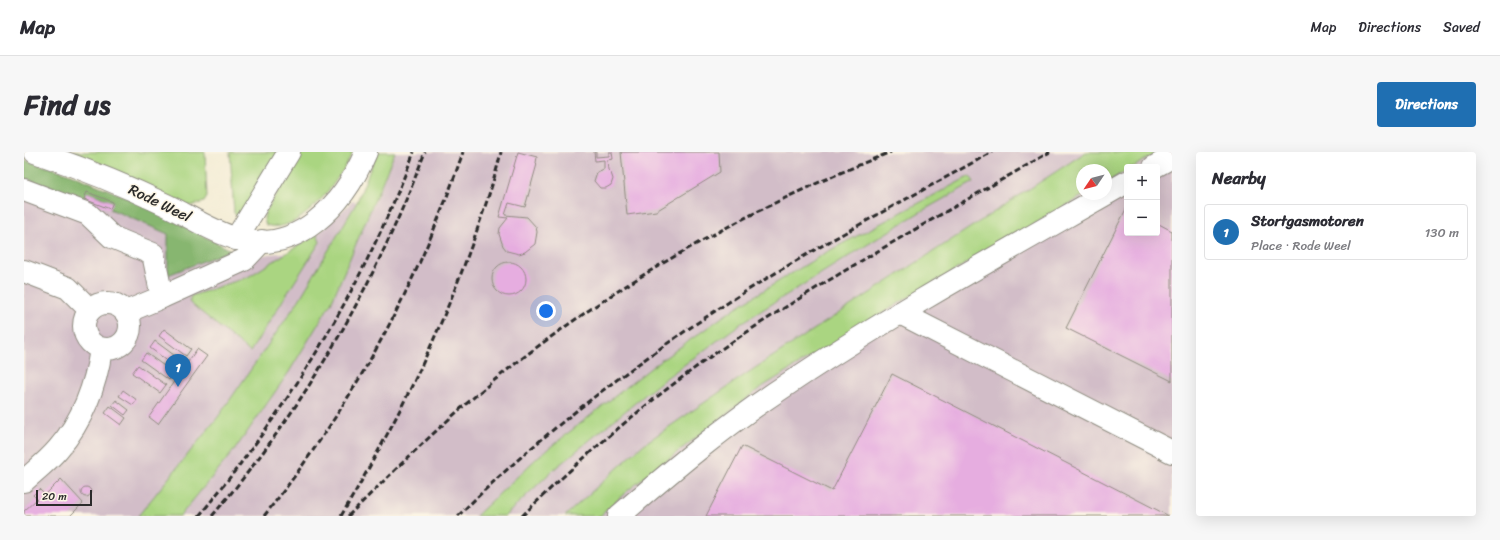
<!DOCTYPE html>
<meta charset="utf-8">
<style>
body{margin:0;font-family:Sriracha,sans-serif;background:#f7f7f7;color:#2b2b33}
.controls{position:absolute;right:12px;top:12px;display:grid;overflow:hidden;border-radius:4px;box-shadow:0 4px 16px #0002}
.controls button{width:36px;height:36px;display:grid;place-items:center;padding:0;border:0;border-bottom:1px solid #e1e1e2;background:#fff;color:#2b2b33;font:20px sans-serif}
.compass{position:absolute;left:1052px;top:12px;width:36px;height:36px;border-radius:50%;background:#fff;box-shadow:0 4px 16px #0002;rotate:235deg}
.scale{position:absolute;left:12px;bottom:10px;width:56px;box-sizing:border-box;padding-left:4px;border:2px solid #2b2b2b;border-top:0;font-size:11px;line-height:14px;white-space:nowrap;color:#2b2b2b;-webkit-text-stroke:3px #fcf5e5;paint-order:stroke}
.you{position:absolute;left:522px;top:159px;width:14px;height:14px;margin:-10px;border:3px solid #fff;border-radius:50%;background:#1a73e8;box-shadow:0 0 0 6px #1a73e833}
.badge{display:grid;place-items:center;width:26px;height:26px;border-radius:50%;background:#1f6fb2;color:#fff;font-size:13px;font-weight:700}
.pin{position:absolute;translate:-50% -33px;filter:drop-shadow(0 1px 2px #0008)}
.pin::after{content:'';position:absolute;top:21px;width:14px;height:12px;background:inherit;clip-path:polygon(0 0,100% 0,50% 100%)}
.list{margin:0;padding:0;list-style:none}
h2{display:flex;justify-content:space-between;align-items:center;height:52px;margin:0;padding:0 16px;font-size:17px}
h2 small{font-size:13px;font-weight:400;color:#7c7c81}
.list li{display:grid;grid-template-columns:26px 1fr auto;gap:12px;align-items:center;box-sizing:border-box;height:56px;margin:0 8px 8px;padding:0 8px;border:1px solid #e1e1e2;border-radius:4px}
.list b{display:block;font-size:15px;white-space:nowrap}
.list p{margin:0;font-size:13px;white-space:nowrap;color:#7c7c81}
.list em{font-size:13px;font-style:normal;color:#7c7c81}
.map{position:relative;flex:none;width:1148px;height:364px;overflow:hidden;border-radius:4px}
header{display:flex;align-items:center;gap:24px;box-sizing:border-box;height:56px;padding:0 20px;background:#fff;border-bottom:1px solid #e1e1e2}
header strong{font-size:19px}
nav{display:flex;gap:22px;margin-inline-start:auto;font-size:14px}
.intro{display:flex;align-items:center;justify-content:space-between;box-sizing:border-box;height:96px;padding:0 24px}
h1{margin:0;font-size:28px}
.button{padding:10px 18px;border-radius:4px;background:#1f6fb2;color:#fff;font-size:14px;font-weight:700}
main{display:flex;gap:24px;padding:0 24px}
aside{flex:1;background:#fff;border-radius:4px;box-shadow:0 4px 16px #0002}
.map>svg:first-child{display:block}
.industrial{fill:#d2bdc8;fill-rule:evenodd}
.green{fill:#aad581;stroke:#6a8056}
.forest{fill:#87b66f;stroke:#59704d}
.building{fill:#e6ade0}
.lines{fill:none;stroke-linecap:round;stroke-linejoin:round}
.minor-casing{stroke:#8f8c80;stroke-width:24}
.minor{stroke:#fff;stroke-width:22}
.rail{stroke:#2b2b2b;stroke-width:3;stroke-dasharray:6 3;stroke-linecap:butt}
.labels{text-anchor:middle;stroke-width:3;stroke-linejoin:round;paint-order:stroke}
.street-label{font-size:15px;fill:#2b2b2b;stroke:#fcf5e5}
</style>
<header>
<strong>Map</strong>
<nav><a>Map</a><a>Directions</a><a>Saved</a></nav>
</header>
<div class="intro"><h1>Find us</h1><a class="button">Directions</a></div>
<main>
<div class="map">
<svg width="1148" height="364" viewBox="0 0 1148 364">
<rect width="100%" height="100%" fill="#fcf5e5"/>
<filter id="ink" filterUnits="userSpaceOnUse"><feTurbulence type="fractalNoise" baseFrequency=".025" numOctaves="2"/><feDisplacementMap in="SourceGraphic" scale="8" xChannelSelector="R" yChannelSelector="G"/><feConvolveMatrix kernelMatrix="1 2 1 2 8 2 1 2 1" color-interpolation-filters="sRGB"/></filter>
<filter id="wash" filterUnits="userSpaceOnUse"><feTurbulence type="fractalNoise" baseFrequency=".012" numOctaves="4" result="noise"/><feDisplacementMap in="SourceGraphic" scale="16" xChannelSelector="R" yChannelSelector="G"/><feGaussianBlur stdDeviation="0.9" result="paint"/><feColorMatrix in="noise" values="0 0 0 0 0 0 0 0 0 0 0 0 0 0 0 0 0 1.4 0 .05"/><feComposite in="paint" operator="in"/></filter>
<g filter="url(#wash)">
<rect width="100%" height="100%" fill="#f3ecd4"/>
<!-- industrial -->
<path class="industrial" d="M371,0H1148V364H0V8L164,76L206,98L231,104L264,100L290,85L329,49L348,57ZM1103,15H1133V81H1103ZM1058,18H1082V42H1058Z"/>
<!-- green -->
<g class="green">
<path d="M43,0H181L183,45L180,50L166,54Z"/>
<path d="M206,0H256L219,61L213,64L210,61Z"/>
<path d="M277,0H329C316,27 277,84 242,73L240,67L241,61Z"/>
<path d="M353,0H371L307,151L265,220L212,296L156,364H114L194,265L275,148L333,50Z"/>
<path d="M1062,0H1135L1109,15H1103V18L1082,31V18H1058V42H1062L885,145L736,236L602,340L576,364H541L620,292L725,220Z"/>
<path d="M946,24L950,30L896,60L719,170L638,229L529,318L481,364H452L515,304L628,215L711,156L801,101Z"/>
<path d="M293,82L296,90L226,200L165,150L167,144L224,125Z"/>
</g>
<!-- forest -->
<path class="forest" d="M0,8L41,20L107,47L207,98L144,123V82L86,57L89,50L63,40L60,47L0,26Z"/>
<g id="blocks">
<!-- building -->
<g class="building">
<path d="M494,0L513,5L512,11L513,12L501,55L485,51L481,63L503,65L512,75L513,80L511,92L501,100L495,102L483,99L479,94L475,82L476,76L484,66L475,65Z"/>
<path d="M570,0H572V5L585,4V0H588L589,7L583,8L584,18L587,21L589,27L587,33L582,36H576L570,29L573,20L580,17V8L571,9Z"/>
<path d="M597,0H695L696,20L632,59L603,63Z"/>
<path d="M63,40L89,50L86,57L60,47Z"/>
<path d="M1103,55V81H1133V71L1148,79V229L1042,176Z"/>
<circle cx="485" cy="127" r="17"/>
<path d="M140,177L167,197L162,204L135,184Z"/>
<path d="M131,189L158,209L153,216L126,196Z"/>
<path d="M173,197L183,204L134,272L125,265Z"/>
<path d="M122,201L150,221L145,228L117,208Z"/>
<path d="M114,213L142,233L136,241L108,221Z"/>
<path d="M868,222L1046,313L1145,364H682L718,294L808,339Z"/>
<path d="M99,238L113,248L109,253L95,244Z"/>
<path d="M92,248L105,258L101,263L88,253Z"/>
<path d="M86,254L102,266L97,273L81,261Z"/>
<path d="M37,327L59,351L46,364H0V359L13,347L9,343L15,337L21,343Z"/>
<circle cx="62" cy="340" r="5"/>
</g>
</g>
</g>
<g filter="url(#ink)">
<use href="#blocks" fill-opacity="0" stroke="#8f8c80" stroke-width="1"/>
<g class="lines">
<defs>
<g id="minor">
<path d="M11,0C55,15 98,32 140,52C164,63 186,79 211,86C273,105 320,52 342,0"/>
<path d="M1130,15L1148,5"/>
<path d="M0,38L64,62L88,85L129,102L138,145L102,160"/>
<path d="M212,87L265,0"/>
<path d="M0,119L44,136L66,158"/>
<path d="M138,145L220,108L238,89"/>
<circle cx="83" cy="174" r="23"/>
<path d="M876,161L1148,300"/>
<path d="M0,329C11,319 24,309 34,297C58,270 72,233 77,197"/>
<path d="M595,364C648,318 703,272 761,234C871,160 988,96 1103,30"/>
</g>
</defs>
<!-- minor casing -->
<use href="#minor" class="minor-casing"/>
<!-- minor -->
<use href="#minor" class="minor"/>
<!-- rail -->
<g class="rail">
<path d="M175,364C269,250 337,138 390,0"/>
<path d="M188,364C281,256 351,133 401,0"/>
<path d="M240,364C328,254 394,133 439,0"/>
<path d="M317,364C373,270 417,181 453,78C462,52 471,26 477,0"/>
<path d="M324,364C369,320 414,275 462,235C584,135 720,58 867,0"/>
<path d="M434,364C516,282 608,213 705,150C790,95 880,49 968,0"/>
<path d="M498,364C559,304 626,247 696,198C802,126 915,64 1026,0"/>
</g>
</g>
</g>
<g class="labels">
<!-- street labels -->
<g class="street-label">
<text transform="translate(136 51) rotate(26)" y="5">Rode Weel</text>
</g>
</g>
</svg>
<div class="controls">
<button>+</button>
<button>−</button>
</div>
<svg class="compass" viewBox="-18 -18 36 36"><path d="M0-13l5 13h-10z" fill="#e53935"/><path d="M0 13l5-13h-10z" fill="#7c7c81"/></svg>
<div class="scale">20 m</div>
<div class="you"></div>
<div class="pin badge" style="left:154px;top:235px">1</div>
</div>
<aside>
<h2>Nearby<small></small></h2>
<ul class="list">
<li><span class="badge">1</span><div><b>Stortgasmotoren</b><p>Place · Rode Weel</p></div><em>130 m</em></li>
</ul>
</aside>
</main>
